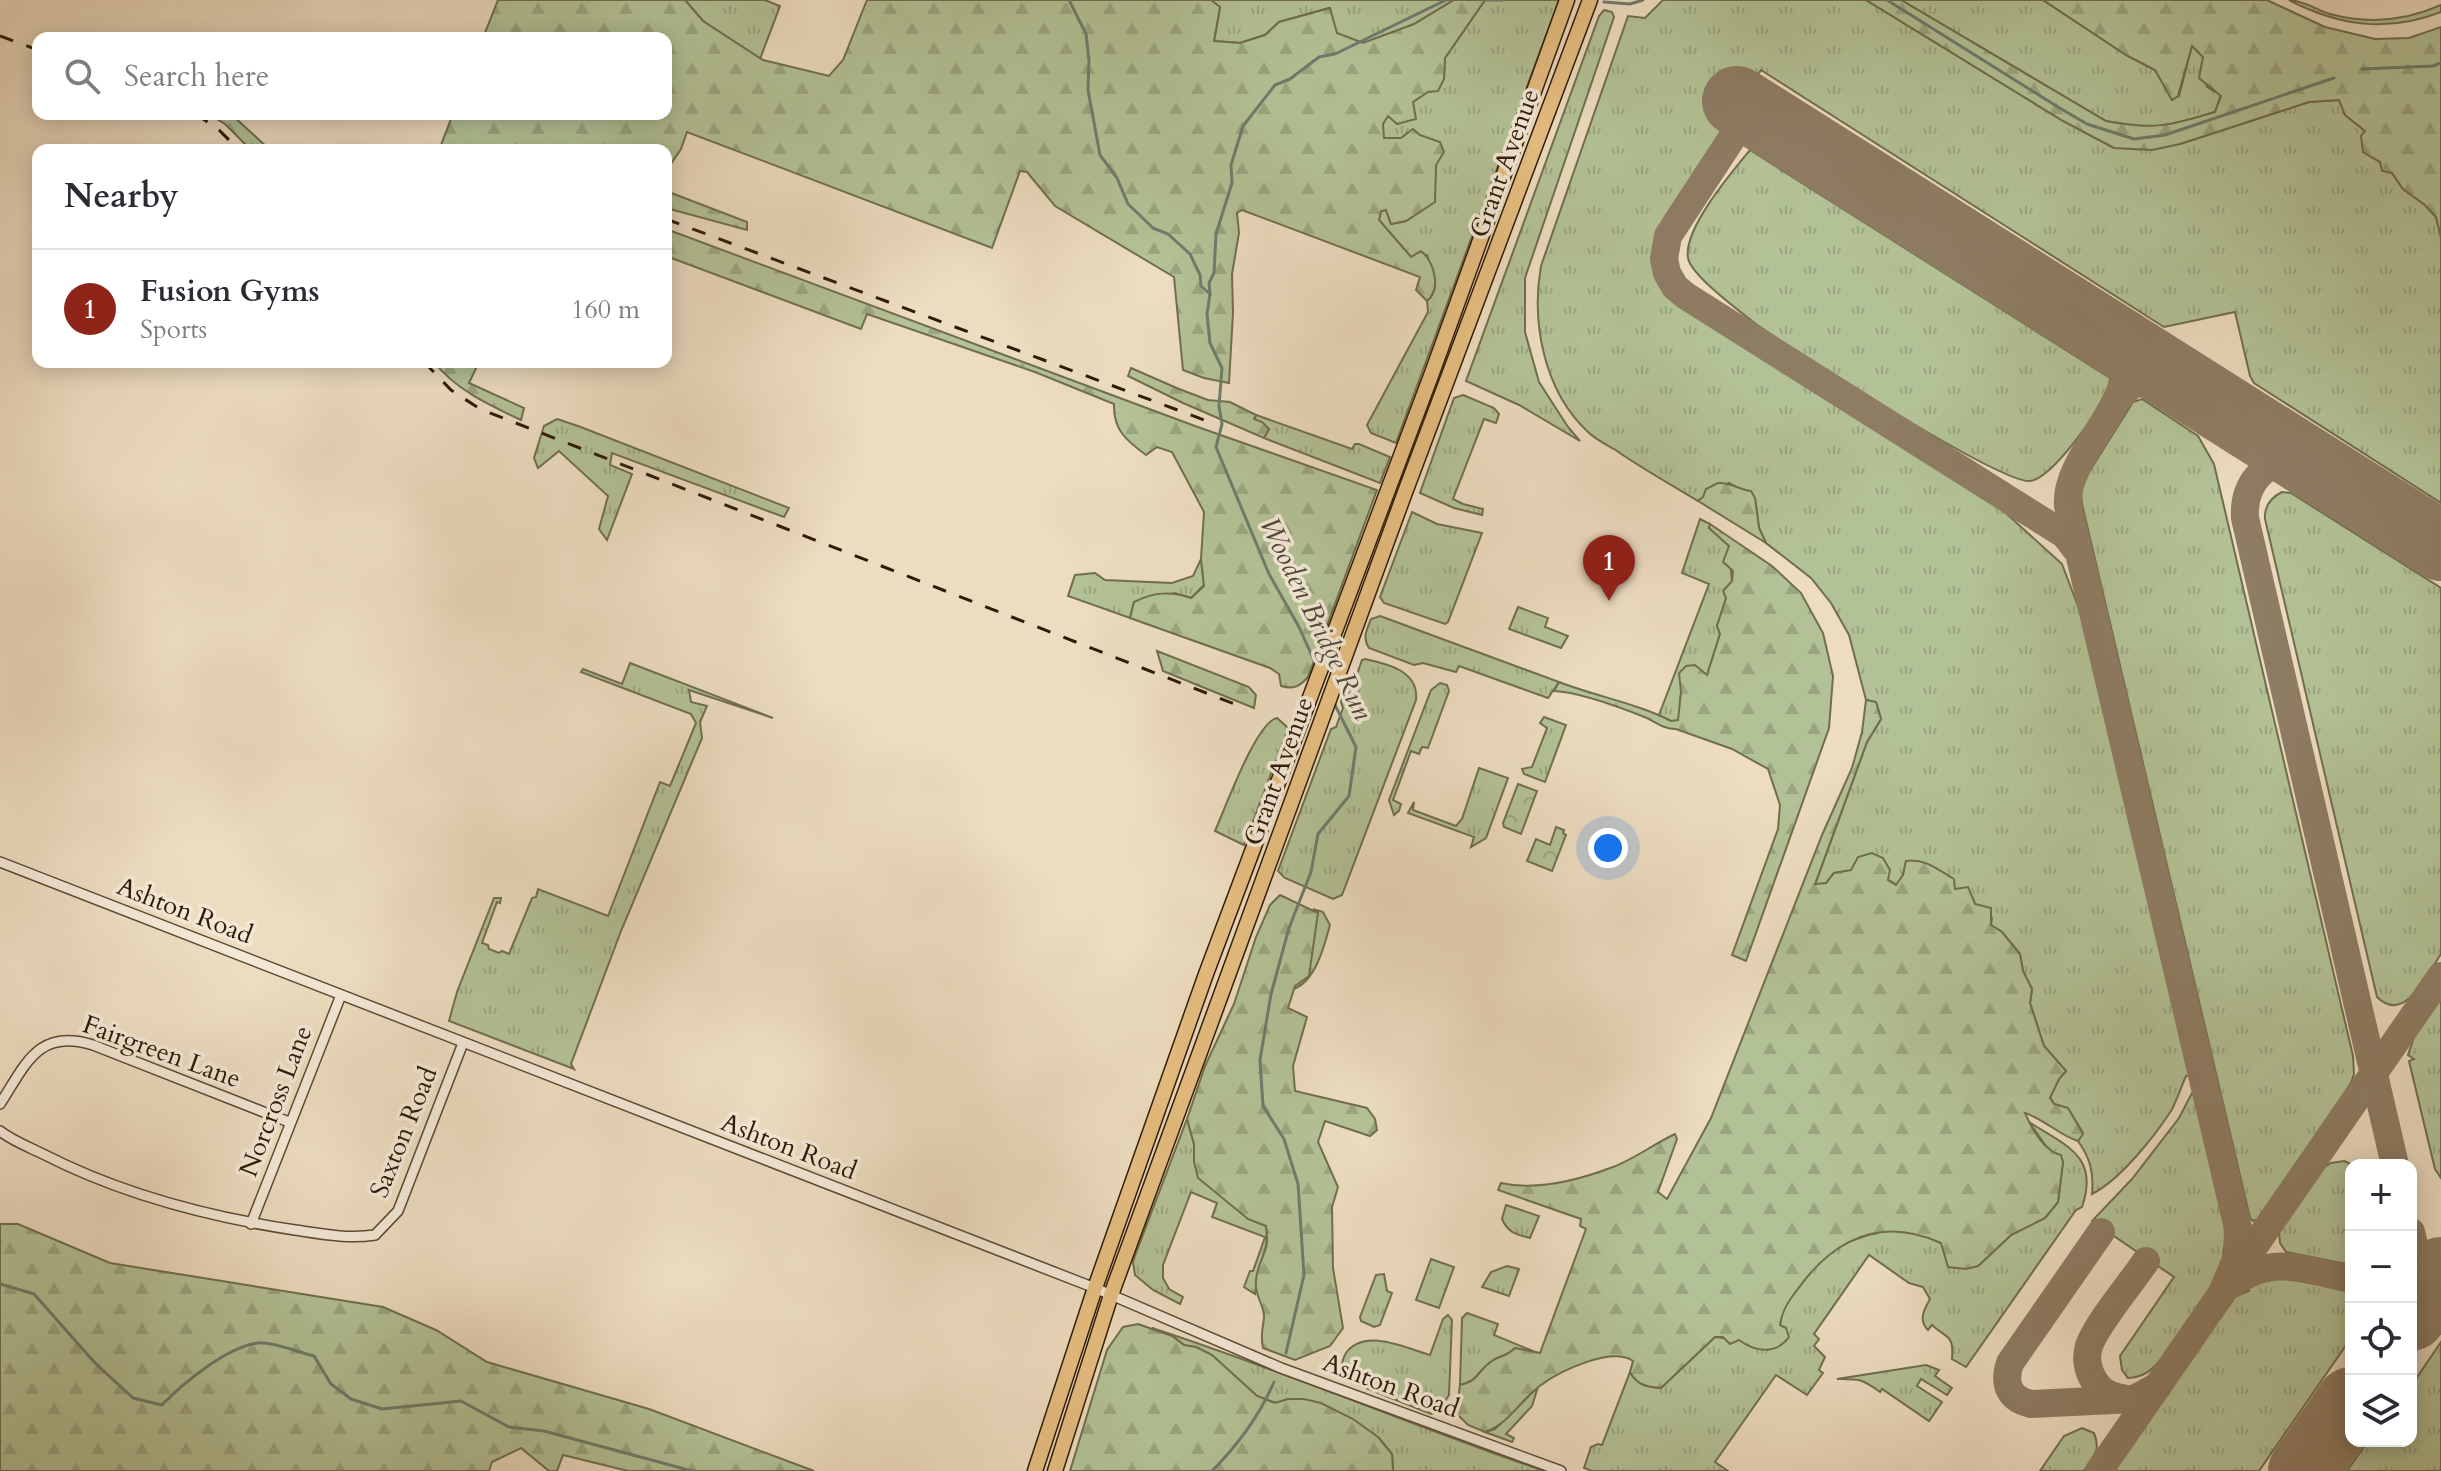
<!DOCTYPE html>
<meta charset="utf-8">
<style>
body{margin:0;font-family:Cardo,serif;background:#f7f7f7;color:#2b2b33}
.controls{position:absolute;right:24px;bottom:24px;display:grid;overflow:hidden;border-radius:16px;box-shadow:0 4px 20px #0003}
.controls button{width:72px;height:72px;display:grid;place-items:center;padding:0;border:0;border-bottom:2px solid #e1e1e2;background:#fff;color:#2b2b33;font:40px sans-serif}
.you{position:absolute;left:1608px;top:848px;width:28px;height:28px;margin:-20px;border:6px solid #fff;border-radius:50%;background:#1a73e8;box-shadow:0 0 0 12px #1a73e833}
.badge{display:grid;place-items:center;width:52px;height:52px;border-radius:50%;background:#8f2418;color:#fff;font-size:26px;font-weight:700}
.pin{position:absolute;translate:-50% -66px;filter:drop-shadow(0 2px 4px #0008)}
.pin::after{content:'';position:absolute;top:42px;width:28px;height:24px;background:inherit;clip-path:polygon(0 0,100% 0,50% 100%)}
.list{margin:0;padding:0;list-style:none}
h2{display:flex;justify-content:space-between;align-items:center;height:104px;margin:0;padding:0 32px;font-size:34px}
h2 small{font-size:26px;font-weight:400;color:#7c7c81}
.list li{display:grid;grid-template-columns:52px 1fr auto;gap:24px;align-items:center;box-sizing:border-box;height:120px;padding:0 32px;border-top:2px solid #e1e1e2}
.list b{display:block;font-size:30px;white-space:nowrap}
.list p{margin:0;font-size:26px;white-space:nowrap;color:#7c7c81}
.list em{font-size:26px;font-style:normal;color:#7c7c81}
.icon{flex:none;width:44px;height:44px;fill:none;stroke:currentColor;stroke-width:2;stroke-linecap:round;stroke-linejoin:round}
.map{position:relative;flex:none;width:2441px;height:1471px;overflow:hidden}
.search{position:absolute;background:#fff;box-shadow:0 4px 20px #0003;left:32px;top:32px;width:640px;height:88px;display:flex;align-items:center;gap:20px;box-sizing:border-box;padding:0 28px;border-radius:16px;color:#7c7c81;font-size:30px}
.panel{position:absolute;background:#fff;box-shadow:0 4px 20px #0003;left:32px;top:144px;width:640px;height:224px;border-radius:16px}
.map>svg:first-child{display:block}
.grass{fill:url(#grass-tufts);stroke:#706e4e;stroke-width:2}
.forest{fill:url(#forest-firs);stroke:#706e4e;stroke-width:2}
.park{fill:url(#park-crowns);stroke:#706e4e;stroke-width:2}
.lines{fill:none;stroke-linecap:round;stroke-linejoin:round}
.stream{stroke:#6e7c6d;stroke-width:3}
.taxiway{stroke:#8e7c63;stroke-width:28}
.runway{stroke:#8e7c63;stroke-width:70}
.street-casing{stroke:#5e4b34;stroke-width:12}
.primary-casing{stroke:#2e1b06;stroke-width:17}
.street{stroke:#f3e8d6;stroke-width:9}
.primary{stroke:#e6be80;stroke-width:14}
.rail{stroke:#2e1b06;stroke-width:3;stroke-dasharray:14 14;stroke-linecap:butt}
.labels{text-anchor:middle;stroke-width:7;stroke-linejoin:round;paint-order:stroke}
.street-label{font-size:26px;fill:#2e1b06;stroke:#f3e8d6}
.water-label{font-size:28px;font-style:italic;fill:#4e4b3a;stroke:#f3e8d6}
</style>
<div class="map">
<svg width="2441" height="1471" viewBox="0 0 2441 1471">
<defs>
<pattern id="grass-tufts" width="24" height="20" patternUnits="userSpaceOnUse" patternTransform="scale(2)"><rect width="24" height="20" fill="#b3c296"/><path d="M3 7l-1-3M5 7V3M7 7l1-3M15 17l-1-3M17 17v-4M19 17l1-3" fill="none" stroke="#9aa680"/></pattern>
<pattern id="forest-firs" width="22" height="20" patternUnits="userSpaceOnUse" patternTransform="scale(2)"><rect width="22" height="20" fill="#b3c296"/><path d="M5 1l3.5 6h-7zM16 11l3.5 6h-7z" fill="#9aa680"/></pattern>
<pattern id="park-crowns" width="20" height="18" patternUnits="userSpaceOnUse" patternTransform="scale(2)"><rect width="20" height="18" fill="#b3c296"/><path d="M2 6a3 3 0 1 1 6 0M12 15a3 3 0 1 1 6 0" fill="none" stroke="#9aa680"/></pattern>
</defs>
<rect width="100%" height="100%" fill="#eddcc0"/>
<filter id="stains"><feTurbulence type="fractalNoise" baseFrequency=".0025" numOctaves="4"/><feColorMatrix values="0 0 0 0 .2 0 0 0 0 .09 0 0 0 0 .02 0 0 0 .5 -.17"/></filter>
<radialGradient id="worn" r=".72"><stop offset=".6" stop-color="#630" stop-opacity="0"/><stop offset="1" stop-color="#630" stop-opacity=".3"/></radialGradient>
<!-- grass -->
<g class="grass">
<path d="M685,0H765L780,6L760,59L703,21Z"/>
<path d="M1211,0H1454L1414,24L1384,37L1363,43L1337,34L1329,8L1279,22L1265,35L1240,43L1214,41L1220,8Z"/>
<path d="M1485,0H1559L1396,443L1371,433L1367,425L1428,312L1427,301C1442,288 1433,272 1427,255L1411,257L1379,220L1381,211L1386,210L1391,224L1406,221L1434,202L1436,164L1407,133L1402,138H1383V124L1388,115L1397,124L1406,121L1413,102L1444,79L1445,58Z"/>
<path d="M1663,0H1866L2063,121L2114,148L2180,144L2309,102L2339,100L2345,115L2365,131L2363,152L2380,162L2392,173L2403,189L2425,205L2436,217L2441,237V503L2254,383L2250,376L2235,312L2164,327L1761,70L1663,220C1649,254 1653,282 1681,305L1997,505L2062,564L2084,622L2190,1075L2186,1076C2181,1087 2177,1100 2171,1111C2154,1137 2120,1180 2092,1194C2094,1172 2090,1158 2078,1141L2083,1133L2068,1108L2054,1104L2050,1097L2059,1079L2066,1071L2044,1046L2030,1003L2032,989L2023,971L2020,954L2002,932L1991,925L1992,918L1975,904L1973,898L1954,889L1953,879C1938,870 1925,858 1906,862L1903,875L1897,885C1878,873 1855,870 1834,873L1826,883L1815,885L1867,742L1881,719L1876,702L1866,700L1849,635L1831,603L1811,578L1766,543L1759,528L1755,498L1729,483L1698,501C1670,484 1641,468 1614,449C1605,444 1595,439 1588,432C1544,391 1531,323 1541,266L1628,16L1645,18Z"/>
<path d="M1901,0H2043L2126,55L2155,70L2179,96L2192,45L2203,57L2207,87L2221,95L2215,112L2166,127L2136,126L2106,121Z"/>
<path d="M2289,0C2302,0 2317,10 2330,14C2368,24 2406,21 2441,5V12C2388,33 2339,26 2289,0Z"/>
<path d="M1604,10L1612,12L1614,17L1525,278V332L1539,382L1568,427L1580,441L1519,405L1466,381L1599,16Z"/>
<path d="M1750,150L2110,378L2112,387C2099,409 2054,478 2030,481C2001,484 1785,346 1752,321C1737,309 1691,275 1688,258C1683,229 1732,172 1750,150Z"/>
<path d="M1463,395L1494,408L1499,414L1496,423L1484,419L1453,499L1463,504L1483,509L1482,515L1454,508L1420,493L1454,398Z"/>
<path d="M2142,399L2198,436L2214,464L2353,1056L2354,1074L2351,1083L2259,1219L2253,1221L2250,1218L2082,504L2081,488L2086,477L2133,402Z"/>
<path d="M1256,415L1352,449L1355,444H1359L1390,457L1380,483L1264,438L1269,429L1254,419Z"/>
<path d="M557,419L578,426L789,508L784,517L612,453L610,465L632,474L607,540L599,529L608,496L559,451L538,468L534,458L544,426Z"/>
<path d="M2282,492L2291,493L2441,588V954C2427,974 2405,1025 2377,997L2265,519C2264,506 2270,498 2282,492Z"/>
<path d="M1412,512L1437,524L1482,533L1448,622L1445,624L1384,603L1380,597Z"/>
<path d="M1700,519L1710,524L1709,528L1729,546L1732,582L1717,626L1720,634L1707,676L1681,692L1679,720L1672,722L1659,715L1709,584L1682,573Z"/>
<path d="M1201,559L1204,585L1191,598L1175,593L1134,602L1130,618L1068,596L1075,575L1095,573L1105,580L1172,583L1193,576Z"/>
<path d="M1518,607L1548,618L1545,627L1568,636L1561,648L1509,629Z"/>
<path d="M1380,616L1559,682L1548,698L1459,666L1456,672L1423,663L1414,665L1369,648C1362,638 1367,629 1371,619Z"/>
<path d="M1365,659C1388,664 1419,671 1416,700L1342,895L1333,899L1285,878L1278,871L1331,729L1336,727L1343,708L1341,702L1351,676L1356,677L1362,660Z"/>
<path d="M630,663L773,718L689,690L691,702L707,706L700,722L702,738L621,931L571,1064L574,1069L449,1021L457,992L494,898H501L500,903L497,902L482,943L488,945L489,949L499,953L502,951L509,954L532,898L536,897L538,889L608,916L660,782L670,786L696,723L691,714L581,672L583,669L622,684Z"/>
<path d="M1440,683L1447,685L1449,691L1428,748L1422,747L1419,754L1411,751L1393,800L1401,804L1399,811L1394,815L1389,800L1431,690Z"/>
<path d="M1544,717L1566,725L1545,782L1524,774L1522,769L1532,767L1547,728L1540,723Z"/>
<path d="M1277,718L1287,727L1286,734L1244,845L1215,831C1225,809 1256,722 1277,718Z"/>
<path d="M1479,768L1508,778L1486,838L1471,847L1474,837L1408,813L1414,802L1413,810L1456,826L1462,819Z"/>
<path d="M1313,909L1323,912L1330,925C1324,947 1316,980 1294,989L1318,913Z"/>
<path d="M2441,998V1178L2435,1169L2409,1061L2414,1059L2408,1055L2414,1037Z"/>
<path d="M2192,1093H2195C2207,1143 2239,1226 2218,1274C2209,1297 2191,1317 2177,1336C2164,1355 2153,1378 2128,1378L2122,1370L2120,1356L2174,1277L2092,1221L2132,1179L2179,1118Z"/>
<path d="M1187,1119L1194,1144V1162L1248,1219L1266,1226C1270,1250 1257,1270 1255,1294L1244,1287L1250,1271H1253L1265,1237L1212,1217L1217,1203L1191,1192L1163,1265V1278L1169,1289L1183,1297L1180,1304L1153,1290L1135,1275L1133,1262L1136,1253Z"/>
<path d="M2029,1122C2064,1145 2100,1155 2082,1207L2076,1210L1966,1367L1952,1359C1954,1334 1947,1339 1932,1325L1928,1330C1918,1320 1924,1310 1930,1299L1923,1287L1909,1283L1869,1255L1814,1334L1819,1339L1814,1346L1825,1357L1819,1370L1823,1373L1807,1395L1776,1375L1715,1462L1728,1471H1592L1584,1468L1591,1447L1598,1444L1602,1445L1630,1372C1637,1385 1647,1387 1661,1388L1715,1337L1739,1340L1780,1325L1783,1308L1821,1259L1843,1244L1868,1235L1892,1230L1915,1232L1941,1243L1978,1266L2011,1235L2045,1218L2058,1202L2063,1162L2051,1153Z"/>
<path d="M2344,1161L2353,1165H2351V1265L2286,1252L2280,1243L2279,1232L2323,1168L2331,1163Z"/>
<path d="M1506,1205L1539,1216L1530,1238C1516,1234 1508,1233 1502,1219Z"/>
<path d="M1431,1259L1454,1267L1439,1308L1416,1300Z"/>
<path d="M1507,1266L1519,1269L1509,1296L1482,1287L1491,1272Z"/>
<path d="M1384,1274L1387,1291L1392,1293L1380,1325L1374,1327L1361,1321L1360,1317L1376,1275Z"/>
<path d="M2280,1277L2351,1291V1338L2259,1471H2113L2235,1296L2249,1291L2247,1287L2262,1280Z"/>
<path d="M1467,1313L1498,1324L1494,1335L1540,1354L1515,1348C1506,1357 1500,1355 1492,1361C1477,1371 1479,1381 1460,1385L1462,1318Z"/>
<path d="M1448,1315L1452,1320L1449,1395L1438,1412L1431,1414L1338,1377C1341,1370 1342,1359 1346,1353C1365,1327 1408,1349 1430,1355L1443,1319Z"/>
<path d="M1152,1328C1285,1371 1413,1426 1544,1471H1393L1392,1454L1378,1437L1288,1399L1276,1403L1257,1396L1212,1355L1196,1347L1184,1345L1172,1336Z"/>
<path d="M2441,1342V1471H2347L2368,1441H2411V1386Z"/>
<path d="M1926,1365L1939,1370L1935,1376L1952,1388L1947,1395L1921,1379L1917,1386L1942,1402L1929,1421L1882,1389L1880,1392C1861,1378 1858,1379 1837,1379Z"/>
<path d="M1538,1387L1532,1406L1506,1434L1514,1438L1512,1442L1485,1432L1495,1429Z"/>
<path d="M2082,1428L2094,1433C2101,1450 2094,1457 2084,1471H2040L2064,1436Z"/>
</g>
<!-- forest -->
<g class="forest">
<path d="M498,0H685L703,21L763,60L829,76L843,60L867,0H1211L1220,7L1214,41L1240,43L1265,35L1279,22L1330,8L1337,33L1363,43L1414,24L1454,0H1485L1445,58L1444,79L1438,91L1428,92L1413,102L1416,119L1397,124L1388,116L1383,124L1384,138H1401L1413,129L1420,135L1440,142L1444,152L1436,165L1435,202L1406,221L1391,224L1386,210L1381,211L1379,220L1411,257L1421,251C1435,263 1441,289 1427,301L1416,290L1420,277L1242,210L1237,213L1239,233L1232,274L1233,313L1229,383L1204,378L1183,370L1174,277L1055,206L1027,172L1020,171L992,248L687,132L681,149L666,171V150H439L453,114H666V38H483Z"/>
<path d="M1866,0H1901L2106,121C2154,130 2169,126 2215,112L2221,96L2199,78L2203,57L2192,46L2178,96L2172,100L2155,70L2126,55L2043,0H2267L2325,27L2375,39L2409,38L2441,27V237L2436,217L2425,205L2403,189L2392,173L2382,171L2380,162L2363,152L2361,136L2365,131L2345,115L2339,100L2309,102L2180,144L2152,150L2114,148L2063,121Z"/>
<path d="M208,114H231L270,150H251L225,124Z"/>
<path d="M666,191L747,222V230L666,208Z"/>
<path d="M666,229L1195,426L1377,490L1308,677C1300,686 1294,690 1281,686L1279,674L1270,668L1130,618L1134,602C1154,592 1170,591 1191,598L1204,586L1201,559L1204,512L1172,452L1157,447L1146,455C1127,441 1113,430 1114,404L1035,372L867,314L861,329L666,256Z"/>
<path d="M434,362H479L469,383L524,408L521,420C489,405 456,390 434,362Z"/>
<path d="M1131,368L1179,389L1208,400L1230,402L1256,415L1254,419L1262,422L1269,429L1264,438L1183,403L1128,376Z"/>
<path d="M1718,483C1731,482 1739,490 1751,491L1755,498L1759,528L1766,543L1698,501L1703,497L1706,489Z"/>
<path d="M1710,524L1772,566L1801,593L1823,633L1833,676L1829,728L1746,961L1732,955L1778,829L1780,805L1768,769L1732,749L1676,729C1664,729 1657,723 1647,718C1622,708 1580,692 1554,691L1559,682C1595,696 1639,704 1671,721L1678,720L1681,692L1679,673L1686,666L1695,665L1707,675L1720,634L1717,626L1726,598L1723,591L1732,581L1733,571L1723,562L1729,546L1709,528Z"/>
<path d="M1157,651L1249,687L1256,695L1254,708L1163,671Z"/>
<path d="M1866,700L1876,702L1881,719L1867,742L1815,884L1826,883L1834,873L1851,870L1858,857L1872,853L1883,858L1890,870L1888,880L1896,885L1903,875L1906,861C1925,858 1938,870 1954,879L1955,889L1968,887L1975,904L1991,908V925L2002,932L2020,954L2023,971L2032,989L2030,1003L2044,1046L2066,1071L2059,1079L2050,1098L2054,1104L2068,1108L2083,1134L2078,1141C2059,1135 2044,1119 2025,1113C2032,1129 2044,1151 2061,1155L2063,1162L2058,1202L2045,1218L2011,1235L1978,1266L1966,1269L1948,1267L1941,1243C1885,1218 1840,1235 1803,1282C1792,1297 1783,1306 1780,1325L1786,1328L1789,1337C1776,1355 1755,1352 1739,1340L1730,1344L1723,1337H1715L1661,1388C1647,1387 1637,1385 1630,1372L1633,1361C1612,1346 1560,1371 1541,1385C1521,1399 1508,1425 1485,1432L1468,1425L1456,1413L1460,1385C1479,1381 1477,1371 1492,1361C1501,1355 1506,1357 1515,1348L1540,1353L1586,1229L1580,1226L1581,1219L1498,1190L1501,1183C1537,1191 1579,1180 1613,1167C1634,1159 1654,1144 1675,1134L1677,1139L1658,1192L1667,1199L1711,1118L1822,835L1852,768L1862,732Z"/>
<path d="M1280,895L1318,913L1309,976L1295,986L1288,1008L1307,1017L1293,1066L1295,1091L1367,1108L1375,1119L1377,1130L1370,1136L1325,1121L1318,1142L1338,1187L1332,1207L1333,1268L1343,1328L1330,1346L1295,1360L1263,1348C1260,1335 1263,1329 1264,1317C1264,1302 1252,1295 1257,1274C1262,1252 1270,1251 1266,1226L1248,1219L1198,1178L1194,1162V1144L1187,1119L1205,1066L1234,1004L1256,937L1270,905Z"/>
<path d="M0,1224H18L110,1263L383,1307L436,1330L487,1362L649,1409L814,1471H628L563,1455L557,1471H549L521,1448L492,1462L489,1471H0Z"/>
<path d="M1138,1324L1172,1336L1184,1345L1196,1347L1212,1355L1257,1396L1275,1403L1288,1399H1304L1321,1403L1353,1419L1378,1437L1392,1454L1393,1471H1070L1107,1350L1123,1327Z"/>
</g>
<!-- park -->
<g class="park">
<path d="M1518,784L1537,791L1521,834L1504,827L1503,823Z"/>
<path d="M1556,827L1564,830L1563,833L1566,835L1552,871L1527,861L1536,839L1550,845Z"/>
</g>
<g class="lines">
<!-- stream -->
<g class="stream">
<path d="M1069,0L1086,34L1089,61L1088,90L1100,155L1117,178L1128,204L1153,228L1168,234L1190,254L1200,275L1201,286L1210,294"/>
<path d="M1487,0H1503"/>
<path d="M1887,0L2058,107L2087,124L2134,139L2165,135L2334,78"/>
<path d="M1604,2L1630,4L1643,0"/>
<path d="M2362,69L2433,66L2441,63"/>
<path d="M1316,665L1299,627L1269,574L1216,447L1222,424L1219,406L1222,368L1210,343L1207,314L1210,294L1209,283L1214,273L1216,234L1232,183L1231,165L1243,126L1275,85L1290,79L1319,57L1335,54L1446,0"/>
<path d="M0,1284L34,1294L95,1363L133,1398L162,1405C183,1383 227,1347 258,1343C271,1341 300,1353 314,1356L331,1384L351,1399L382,1409L461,1401L509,1427L544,1431L692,1471"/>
<path d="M1286,1353L1304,1275L1298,1184L1284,1139L1263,1106L1260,1060L1271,994L1289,928L1311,872L1318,834L1349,796L1356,747L1333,701"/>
<path d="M1212,1471C1239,1444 1259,1417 1274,1382"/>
</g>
<!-- taxiway -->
<g class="taxiway">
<path d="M1751,109L1668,236L1664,259L1667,273L1675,287L1686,296L2065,535L2078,552"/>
<path d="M2097,328C2103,334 2111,339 2116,346C2151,393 2063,452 2068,506L2238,1228V1255L2221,1295"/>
<path d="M2117,400C2135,377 2155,373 2182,382"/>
<path d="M2330,475C2321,471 2310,464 2300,462C2264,457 2243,485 2245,518L2395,1165"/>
<path d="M2101,1232L2010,1363C2003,1384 2009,1399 2031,1404L2134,1399L2158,1386"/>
<path d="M2411,1232L2426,1295"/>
<path d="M2233,1284C2271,1254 2308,1270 2351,1279"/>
<path d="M2127,1399C2113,1397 2103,1394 2095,1382C2088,1372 2085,1358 2089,1346C2097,1323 2132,1282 2146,1261"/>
<path d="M2099,1471L2441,976"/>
</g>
<!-- runway -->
<g class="runway">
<path d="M1737,101L2441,546"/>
<path d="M2411,1316L2441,1272"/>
<path d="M2303,1471L2351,1402"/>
</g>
<defs>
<g id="street">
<path d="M0,862L1095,1288L1281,1368L1561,1471"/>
<path d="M0,1104C26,1064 38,1028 93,1045L289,1122"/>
<path d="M0,1131C13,1141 29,1147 43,1154C121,1194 209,1217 295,1230C322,1234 347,1239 375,1235L398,1211L463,1043"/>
<path d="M251,1224L341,995"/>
</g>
<g id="primary">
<path d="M1035,1471L1095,1288L1206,974L1432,373L1567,0"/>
<path d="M1055,1471L1111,1295L1404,495L1590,0"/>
</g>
</defs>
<!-- street casing -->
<use href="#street" class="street-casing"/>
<!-- primary casing -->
<use href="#primary" class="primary-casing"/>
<!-- street -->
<use href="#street" class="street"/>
<!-- primary -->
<use href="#primary" class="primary"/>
<!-- rail -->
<g class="rail">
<path d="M0,36L38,50"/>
<path d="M196,114L219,130L239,150"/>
<path d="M666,219L1207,421"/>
<path d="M424,362L451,390L480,409L1242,707"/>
</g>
</g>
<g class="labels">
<!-- street labels -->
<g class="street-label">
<text transform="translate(1504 163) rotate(-70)" y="9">Grant Avenue</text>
<text transform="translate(1278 771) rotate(-70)" y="9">Grant Avenue</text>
<text transform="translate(185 910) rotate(21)" y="9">Ashton Road</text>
<text transform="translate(162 1051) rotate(20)" y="9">Fairgreen Lane</text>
<text transform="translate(275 1101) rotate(-69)" y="9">Norcross Lane</text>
<text transform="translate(403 1132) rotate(-68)" y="9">Saxton Road</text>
<text transform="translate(789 1146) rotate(21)" y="9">Ashton Road</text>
<text transform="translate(1391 1385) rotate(20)" y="9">Ashton Road</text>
</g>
<!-- water labels -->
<g class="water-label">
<text transform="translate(1317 618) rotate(64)" y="10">Wooden Bridge Run</text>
</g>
</g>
<rect width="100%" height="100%" filter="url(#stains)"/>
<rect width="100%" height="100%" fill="url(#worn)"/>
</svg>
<div class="controls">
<button>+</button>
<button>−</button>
<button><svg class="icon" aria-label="locate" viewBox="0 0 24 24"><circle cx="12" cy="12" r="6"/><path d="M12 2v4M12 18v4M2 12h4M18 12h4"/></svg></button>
<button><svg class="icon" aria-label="layers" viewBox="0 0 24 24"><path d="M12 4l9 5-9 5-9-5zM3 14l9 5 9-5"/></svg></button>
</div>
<div class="you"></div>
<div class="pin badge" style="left:1609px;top:601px">1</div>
<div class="search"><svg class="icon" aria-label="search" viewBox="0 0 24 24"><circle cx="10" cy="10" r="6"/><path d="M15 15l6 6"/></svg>Search here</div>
<section class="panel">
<h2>Nearby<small></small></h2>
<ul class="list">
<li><span class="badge">1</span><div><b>Fusion Gyms</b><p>Sports</p></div><em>160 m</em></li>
</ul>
</section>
</div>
